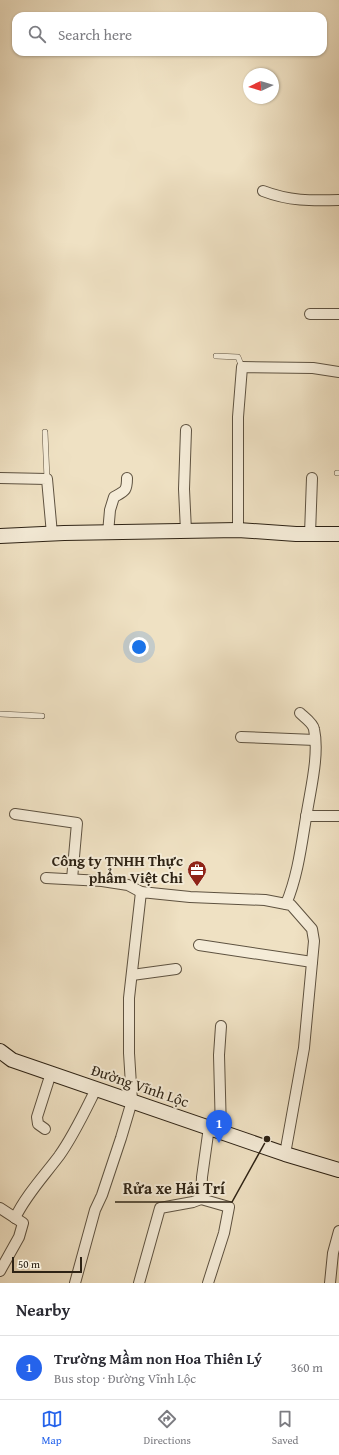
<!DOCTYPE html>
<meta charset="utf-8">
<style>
body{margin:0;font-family:"Gentium Book Plus",serif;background:#f7f7f7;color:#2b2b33}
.compass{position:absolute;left:243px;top:68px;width:36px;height:36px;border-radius:50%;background:#fff;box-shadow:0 1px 3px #0004;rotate:266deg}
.scale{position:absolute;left:12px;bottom:10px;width:70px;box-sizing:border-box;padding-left:4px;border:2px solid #2e2315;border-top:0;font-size:11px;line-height:14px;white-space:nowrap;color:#2e2315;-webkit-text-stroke:3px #f5ecd8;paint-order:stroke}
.you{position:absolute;left:139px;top:647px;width:14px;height:14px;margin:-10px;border:3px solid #fff;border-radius:50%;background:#1a73e8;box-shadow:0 0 0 6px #1a73e833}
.badge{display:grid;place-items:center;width:26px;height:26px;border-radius:50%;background:#2563eb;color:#fff;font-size:13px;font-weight:700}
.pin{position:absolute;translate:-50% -33px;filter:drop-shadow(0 1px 2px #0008)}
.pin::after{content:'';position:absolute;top:21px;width:14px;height:12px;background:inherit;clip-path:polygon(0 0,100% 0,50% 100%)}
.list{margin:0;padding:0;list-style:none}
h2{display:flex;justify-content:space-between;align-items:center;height:52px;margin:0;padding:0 16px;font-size:17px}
h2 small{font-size:13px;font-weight:400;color:#7c7c81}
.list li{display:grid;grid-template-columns:26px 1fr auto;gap:12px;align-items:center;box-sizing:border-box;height:64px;padding:0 16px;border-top:1px solid #e1e1e2}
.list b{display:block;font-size:15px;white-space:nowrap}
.list p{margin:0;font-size:13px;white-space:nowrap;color:#7c7c81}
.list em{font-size:13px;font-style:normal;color:#7c7c81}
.icon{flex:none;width:22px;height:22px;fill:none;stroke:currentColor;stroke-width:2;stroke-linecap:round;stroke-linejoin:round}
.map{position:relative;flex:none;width:339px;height:1283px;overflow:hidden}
.search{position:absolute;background:#fff;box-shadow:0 1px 3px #0004;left:12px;right:12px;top:12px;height:44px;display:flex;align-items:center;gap:10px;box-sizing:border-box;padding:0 14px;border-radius:12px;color:#7c7c81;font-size:15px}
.sheet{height:116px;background:#fff}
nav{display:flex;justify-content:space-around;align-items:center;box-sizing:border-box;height:56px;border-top:1px solid #e1e1e2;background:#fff;font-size:11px;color:#7c7c81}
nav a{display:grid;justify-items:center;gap:2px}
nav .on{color:#2563eb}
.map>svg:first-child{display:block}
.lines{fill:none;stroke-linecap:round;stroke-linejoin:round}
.lane-casing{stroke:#5e5240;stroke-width:6}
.street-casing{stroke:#5e5240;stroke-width:12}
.secondary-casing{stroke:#2e2315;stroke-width:16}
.lane{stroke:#f5ecd8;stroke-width:5}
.street{stroke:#f5ecd8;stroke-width:10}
.secondary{stroke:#f5ecd8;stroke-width:14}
.labels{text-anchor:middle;stroke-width:4;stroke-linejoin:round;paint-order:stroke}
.poi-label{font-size:15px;font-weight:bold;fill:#2e2315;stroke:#f5ecd8;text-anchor:end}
.street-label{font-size:15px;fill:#2e2315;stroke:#f5ecd8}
.leader{fill:none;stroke:#2e2315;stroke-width:1.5}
.callout-dot{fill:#2e2315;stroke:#f5ecd8;stroke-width:1.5}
.callout-label{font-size:16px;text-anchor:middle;font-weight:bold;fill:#2e2315;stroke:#f5ecd8;stroke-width:4;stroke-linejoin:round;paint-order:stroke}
</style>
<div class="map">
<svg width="339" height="1283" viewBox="0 0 339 1283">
<rect width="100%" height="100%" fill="#efe1c3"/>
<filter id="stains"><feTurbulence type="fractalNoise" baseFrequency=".005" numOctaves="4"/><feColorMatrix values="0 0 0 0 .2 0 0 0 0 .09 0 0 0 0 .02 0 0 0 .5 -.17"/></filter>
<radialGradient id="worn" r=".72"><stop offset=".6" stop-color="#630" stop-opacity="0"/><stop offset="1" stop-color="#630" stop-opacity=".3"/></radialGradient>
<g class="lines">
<defs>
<g id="lane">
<path d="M216,356L238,357L242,367"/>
<path d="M45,432L47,479"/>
<path d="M337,473H339"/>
<path d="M0,714L42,716"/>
</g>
<g id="street">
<path d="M263,191C289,201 311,201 339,200"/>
<path d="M310,314H339"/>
<path d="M0,478L47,479L52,534"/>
<path d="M238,530V417L242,367L313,368L339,372"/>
<path d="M186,531L184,489L186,430"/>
<path d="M108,533L110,510L114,497C125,491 127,491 127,478"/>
<path d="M310,534L312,478"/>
<path d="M241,737L315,740"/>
<path d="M15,814L77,823L72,879"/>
<path d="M306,816H339"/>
<path d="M46,878L102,881L128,885L141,892"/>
<path d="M286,904C299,873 302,839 308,806C312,783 319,752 314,729C313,723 304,717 300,713"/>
<path d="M199,945L312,962"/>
<path d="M132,975L176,969"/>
<path d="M45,1129L38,1124L37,1117L51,1073"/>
<path d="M221,1132L219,1055L221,1026"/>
<path d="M0,1208L23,1223L19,1237L0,1271"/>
<path d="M15,1218C26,1195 44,1176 59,1156C74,1135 85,1111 96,1089"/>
<path d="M75,1283L95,1210L102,1195L121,1138L132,1101L129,1053V998L141,892L190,897L265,900L291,905L312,929L314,941L304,1048L285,1154"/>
<path d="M139,1283L160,1208L193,1202L201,1199"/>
<path d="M208,1283L224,1233L229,1207L201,1199L202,1177L209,1127"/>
<path d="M330,1283L333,1253L339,1231"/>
</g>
<g id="secondary">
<path d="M0,536L64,533L238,530L296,534H339"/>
<path d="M0,1051L12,1060L285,1154L339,1170"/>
</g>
</defs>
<!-- lane casing -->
<use href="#lane" class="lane-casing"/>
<!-- street casing -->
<use href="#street" class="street-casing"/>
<!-- secondary casing -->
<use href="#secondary" class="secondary-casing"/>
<!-- lane -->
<use href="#lane" class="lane"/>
<!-- street -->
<use href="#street" class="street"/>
<!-- secondary -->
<use href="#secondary" class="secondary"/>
</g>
<!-- icons -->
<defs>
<symbol id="office-pin" viewBox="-11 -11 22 30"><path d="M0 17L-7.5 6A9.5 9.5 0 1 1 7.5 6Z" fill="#8f2418" stroke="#f5ecd8"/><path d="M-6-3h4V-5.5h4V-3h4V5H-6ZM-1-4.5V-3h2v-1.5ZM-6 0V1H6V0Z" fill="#fff"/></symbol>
</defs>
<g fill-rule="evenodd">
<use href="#office-pin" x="186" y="859" width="22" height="30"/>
</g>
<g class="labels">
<!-- poi labels -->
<g class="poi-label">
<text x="183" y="866">Công ty TNHH Thực<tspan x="183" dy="17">phẩm Việt Chi</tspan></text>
</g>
<!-- street labels -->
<g class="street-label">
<text transform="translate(140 1086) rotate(19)" y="5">Đường Vĩnh Lộc</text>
</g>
</g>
<!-- callouts -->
<path class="leader" d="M267 1139L232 1202H115"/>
<circle class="callout-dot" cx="267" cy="1139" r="4"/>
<g class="callout-label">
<text x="174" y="1194">Rửa xe Hải Trí</text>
</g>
<rect width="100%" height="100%" filter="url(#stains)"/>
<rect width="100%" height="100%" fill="url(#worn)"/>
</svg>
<svg class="compass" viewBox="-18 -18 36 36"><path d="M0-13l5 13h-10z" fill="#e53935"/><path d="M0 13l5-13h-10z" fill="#7c7c81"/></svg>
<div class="scale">50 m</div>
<div class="you"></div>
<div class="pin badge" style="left:219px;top:1143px">1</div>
<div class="search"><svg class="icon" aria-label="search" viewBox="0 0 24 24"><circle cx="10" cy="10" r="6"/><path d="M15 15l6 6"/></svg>Search here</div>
</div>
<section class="sheet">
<h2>Nearby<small></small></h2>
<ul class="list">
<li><span class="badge">1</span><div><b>Trường Mầm non Hoa Thiên Lý</b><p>Bus stop · Đường Vĩnh Lộc</p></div><em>360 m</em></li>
</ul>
</section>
<nav>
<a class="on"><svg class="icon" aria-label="map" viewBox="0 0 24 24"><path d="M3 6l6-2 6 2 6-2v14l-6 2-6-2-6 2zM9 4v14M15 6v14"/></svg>Map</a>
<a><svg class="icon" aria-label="directions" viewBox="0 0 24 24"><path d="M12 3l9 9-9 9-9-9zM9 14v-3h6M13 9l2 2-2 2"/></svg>Directions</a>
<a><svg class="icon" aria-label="saved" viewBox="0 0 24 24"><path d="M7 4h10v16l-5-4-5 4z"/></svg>Saved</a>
</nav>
